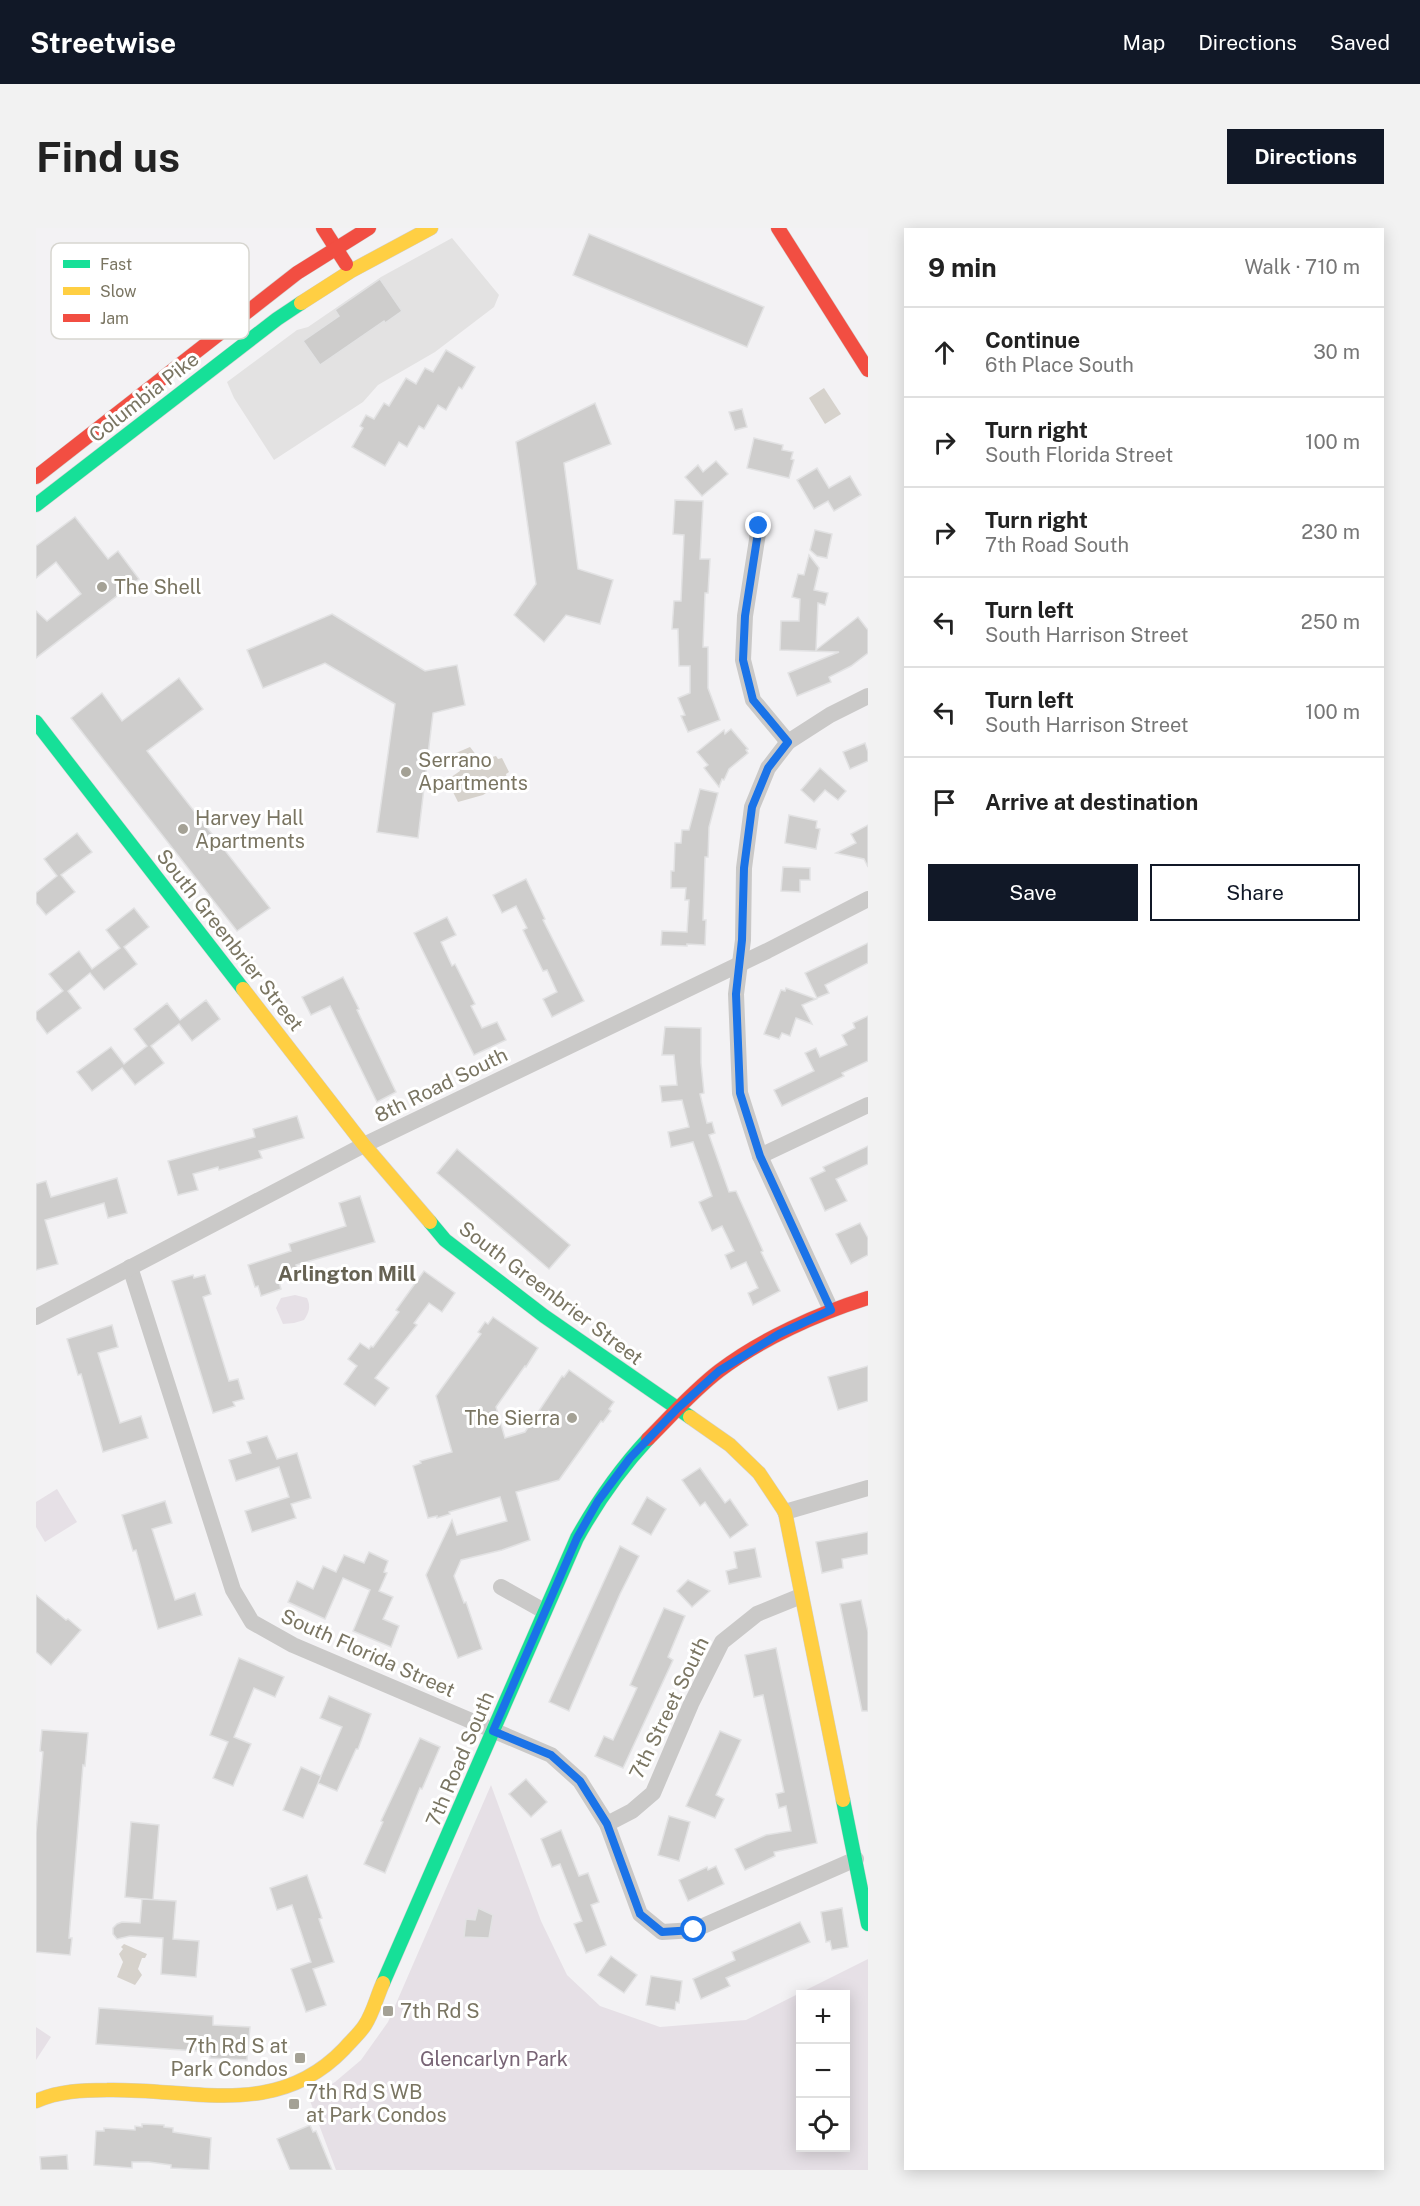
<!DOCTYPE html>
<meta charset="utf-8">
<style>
body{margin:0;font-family:"Public Sans",sans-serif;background:#f2f2f2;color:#222}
.controls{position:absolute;right:18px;bottom:18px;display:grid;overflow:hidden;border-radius:0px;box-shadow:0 3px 15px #0003}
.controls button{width:54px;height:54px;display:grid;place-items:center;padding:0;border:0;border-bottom:2px solid #e0e0e0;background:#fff;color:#222;font:30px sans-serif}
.stop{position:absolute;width:18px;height:18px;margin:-14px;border:4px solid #1a73e8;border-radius:50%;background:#fff}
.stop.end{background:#1a73e8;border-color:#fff;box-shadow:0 2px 6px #0008}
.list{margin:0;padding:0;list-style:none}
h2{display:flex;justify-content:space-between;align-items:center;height:78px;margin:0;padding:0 24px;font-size:26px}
h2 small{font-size:20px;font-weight:400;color:#767676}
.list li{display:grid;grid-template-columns:39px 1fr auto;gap:18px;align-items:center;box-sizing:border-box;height:90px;padding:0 24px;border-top:2px solid #e0e0e0}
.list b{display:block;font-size:22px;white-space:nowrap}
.list p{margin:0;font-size:20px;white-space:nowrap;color:#767676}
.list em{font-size:20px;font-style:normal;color:#767676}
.actions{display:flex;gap:12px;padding:18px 24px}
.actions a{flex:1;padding:14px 0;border:2px solid #111827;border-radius:0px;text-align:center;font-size:21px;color:#111827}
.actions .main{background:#111827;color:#fff}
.icon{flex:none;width:33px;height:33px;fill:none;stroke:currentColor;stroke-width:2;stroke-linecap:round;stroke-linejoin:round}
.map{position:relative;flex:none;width:832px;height:1942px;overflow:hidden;border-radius:0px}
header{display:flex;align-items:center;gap:36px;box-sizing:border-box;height:84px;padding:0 30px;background:#111827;color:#fff}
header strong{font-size:28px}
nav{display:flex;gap:33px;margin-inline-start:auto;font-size:21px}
.intro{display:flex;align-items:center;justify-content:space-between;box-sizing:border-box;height:144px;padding:0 36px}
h1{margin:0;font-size:42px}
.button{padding:15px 27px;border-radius:0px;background:#111827;color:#fff;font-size:21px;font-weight:700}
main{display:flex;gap:36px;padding:0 36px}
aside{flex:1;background:#fff;border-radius:0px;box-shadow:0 3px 15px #0003}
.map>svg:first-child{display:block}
.built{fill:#e3e2e2}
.green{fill:#e6e0e6;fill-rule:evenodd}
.water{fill:#d6d2cc}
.building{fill:#cecdcc;stroke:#e2e2e3;stroke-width:1.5}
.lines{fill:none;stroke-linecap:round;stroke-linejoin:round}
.fast-casing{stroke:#d1d0cf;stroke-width:15}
.slow-casing{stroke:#d1d0cf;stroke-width:15}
.jam-casing{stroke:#d1d0cf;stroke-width:15}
.street{stroke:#cac9c8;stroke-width:16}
.fast{stroke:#16e098;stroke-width:14}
.slow{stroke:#ffcf43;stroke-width:14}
.jam{stroke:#f24e42;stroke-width:14}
.route{stroke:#1a73e8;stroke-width:8}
.poi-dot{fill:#a4a195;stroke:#fff;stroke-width:2}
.labels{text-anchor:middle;stroke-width:6;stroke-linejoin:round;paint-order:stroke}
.street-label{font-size:20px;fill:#7a7562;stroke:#fff}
.poi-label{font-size:20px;fill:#7a7562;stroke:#fff;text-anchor:start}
.park-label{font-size:20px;fill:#786475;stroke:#fff}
.neighbourhood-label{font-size:21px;font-weight:bold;fill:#666253;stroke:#fff}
.key{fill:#fff;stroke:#d7d6d0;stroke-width:1.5}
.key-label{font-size:16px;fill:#7a7562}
</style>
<header>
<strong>Streetwise</strong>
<nav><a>Map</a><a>Directions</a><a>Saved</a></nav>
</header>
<div class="intro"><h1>Find us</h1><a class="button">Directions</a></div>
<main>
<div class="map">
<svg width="832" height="1942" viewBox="0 0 832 1942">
<rect width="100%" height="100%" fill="#f3f2f4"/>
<!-- built -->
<path class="built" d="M416,10L463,67L458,79L399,124L342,157L327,174L238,232L198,170L191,154L261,102L272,99L345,49Z"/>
<!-- green -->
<g class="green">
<path d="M259,1067L271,1070C275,1079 273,1084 268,1092L258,1095L247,1096L240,1080L245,1070Z"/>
<path d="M21,1261L41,1294L9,1314L0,1299V1274Z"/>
<path d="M455,1557L505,1693L531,1747L564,1778L624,1799L710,1792L832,1731V1942H300L273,1870L299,1854L325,1832L352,1794ZM764,1766H810V1920H764Z"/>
<path d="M0,1799L15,1809L0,1832Z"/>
</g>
<!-- water -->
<g class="water">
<path d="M788,160L805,186L789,196L773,170Z"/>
<path d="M434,519L444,532L460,528L462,531L466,530L473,544L470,546L471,551L447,567L422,574L411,552L424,543L420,525Z"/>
<path d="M88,1716L111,1726L109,1730H106L102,1741L106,1747L99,1757L81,1749L87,1734L83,1726L87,1721L85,1719Z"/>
</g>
<!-- building -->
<g class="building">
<path d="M553,6L728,79L711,119L537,47Z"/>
<path d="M344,51L366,83L349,95L348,93L284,137L267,113L303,88L299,82Z"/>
<path d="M410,122L439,139L426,161L423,159L410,182L402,177L388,201L383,198L371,219L363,214L349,238L316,219L327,200L324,198L330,187L338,191L348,175L353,178L370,150L380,156L389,140L397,144Z"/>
<path d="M559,175L575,216L528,235L542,341L577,352L564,396L530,387L508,414L478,387L500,356L480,214Z"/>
<path d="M706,181L711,199L699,202L693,184Z"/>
<path d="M718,210L747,217L746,222L757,224L755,231L758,232L753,250L711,240Z"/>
<path d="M680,233L692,246L666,268L649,249L662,237L667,244Z"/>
<path d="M781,240L793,260L814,248L825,267L798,283L792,273L778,281L761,252Z"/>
<path d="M639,272L667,273L664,331H674L672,365H669L667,419H672V460L684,492L652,504L645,488L649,487L642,470L654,465V438H643L642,401H636L638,373H645L648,307L637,306Z"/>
<path d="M39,289L72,331L82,323L103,351L0,430V383L11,393L45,366L20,334L0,350V318Z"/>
<path d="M779,302L796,306L791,330L781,328L774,322Z"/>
<path d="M773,327L783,340L778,362L792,365L789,377L782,375L780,422L822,389L832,402V425L815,438L793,449L795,454L761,468L752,445L803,424L744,422L745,393H763L764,371L756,369L762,346L768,347Z"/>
<path d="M296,386L389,443L421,437L429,477L397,485L382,610L341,604L359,476L289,435L227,460L211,422Z"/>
<path d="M143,450L167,481L111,523L234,680L201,703L35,490L66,465L86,493Z"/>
<path d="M695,501L712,521L710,522L712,525L693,541L688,552L686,551L683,559L668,540L672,537L661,524L688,502L689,506Z"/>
<path d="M829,515L832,524V533L814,541L807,524Z"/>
<path d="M784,540L810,563L802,572L789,562L778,574L765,562Z"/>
<path d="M664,561L682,565L673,599L672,629H669L667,692H670L669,717L651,716V718L625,717L626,703L651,704L653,672H649L650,660H635V643H638L639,615H645L646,602H653Z"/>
<path d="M753,587L781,593L780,600L784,601L780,621L749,615Z"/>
<path d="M832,597V639L828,631L800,625L820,615L815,606Z"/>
<path d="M41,605L56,624L25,647L39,664L10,687L0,675V665L21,648L8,631Z"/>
<path d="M747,639L774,640V652H764V664L745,663Z"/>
<path d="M490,651L509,691L507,692L548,773L516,789L507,771L521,764L511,742L507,743L487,702L491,700L480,678L466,685L457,667Z"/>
<path d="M98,680L113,699L88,719L101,736L68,762L54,745L32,763L45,780L11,806L0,791V784L27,763L13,746L43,723L56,741L84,720L70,702Z"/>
<path d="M411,689L420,707L405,714L416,738L419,736L439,776L435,778L446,800L461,794L470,812L438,827L378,705Z"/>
<path d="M832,715V735L789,757L793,765L781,770L769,745Z"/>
<path d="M307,749L323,781L321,782L360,864L341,874L294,778L275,787L266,769Z"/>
<path d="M750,760L780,771L766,777L776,796L760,790L754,808L746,805L743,811L728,806L745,762L749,763Z"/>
<path d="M170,772L184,791L156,813L143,796L115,818L128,835L99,857L86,840L56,863L41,844L75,819L88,836L111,818L98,801L131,775L144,792Z"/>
<path d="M832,788V833L806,845L808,848L746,878L738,862L778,843L769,825L780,820L784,829L811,817L806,807L819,800L817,795Z"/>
<path d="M629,799L665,800V835L668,865L664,866L671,895L676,894L679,905L673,907L693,964L700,963L727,1023L725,1024L744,1063L717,1077L712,1065L722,1060L710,1034L695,1041L689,1027L698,1023L686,998L676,1003L663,974L676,968L657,914L635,919L632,904L653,899L646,872L626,874L624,858L641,857L638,827H626Z"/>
<path d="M261,888L268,910L223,923L226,930L183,942L182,939L157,946L162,962L142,967L132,933L219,909L217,901Z"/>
<path d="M832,918V936L800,951L811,973L789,983L774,950L789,943L787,939Z"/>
<path d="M421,921L534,1017L513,1041L401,945Z"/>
<path d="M81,950L91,985L72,990L68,975L9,992L22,1036L0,1042V956L10,953L15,969Z"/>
<path d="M324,968L339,1014L260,1037L262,1044L242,1051L245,1061L225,1068L222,1058L219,1059L212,1037L255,1023L253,1016L310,998L303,975Z"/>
<path d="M824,995L832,1010V1027L815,1036L800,1006Z"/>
<path d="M388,1043L419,1065L406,1084L393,1075L378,1095L381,1097L339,1150L353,1160L339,1178L308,1156L321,1138L312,1131L324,1115L333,1121L335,1118L337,1119L363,1084L360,1082Z"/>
<path d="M157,1047L158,1050L169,1047L175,1066L167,1069L193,1153L202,1151L208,1171L197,1174L199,1178L177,1185L136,1053Z"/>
<path d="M457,1089L502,1120L490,1139L489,1138L460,1179L469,1210L489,1204L526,1148L528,1149L533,1142L578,1174L573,1181L575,1183L567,1194L565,1193L523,1252L480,1264L494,1312L466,1322L425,1332L418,1348L428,1375L430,1374L446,1421L422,1430L390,1347L416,1292L421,1307L471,1293L464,1269L413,1284L414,1286L401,1290V1288L392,1290L377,1238L385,1235L384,1233L416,1224L400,1168L445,1106L442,1104L449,1094L452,1096Z"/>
<path d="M76,1097L82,1119L62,1125L84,1195L105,1188L112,1210L67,1224L45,1146L42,1147L31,1111Z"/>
<path d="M832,1138V1173L802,1182L792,1149Z"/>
<path d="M231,1208L241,1231L261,1225L275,1270L255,1276L260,1290L216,1304L209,1283L253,1269L243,1239L200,1253L193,1232L215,1225L211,1214Z"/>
<path d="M664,1240L689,1275L694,1271L712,1297L694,1310L669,1274L664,1278L646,1252Z"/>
<path d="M611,1269L630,1281L615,1307L596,1296Z"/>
<path d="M129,1273L136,1295L116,1301L139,1372L159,1365L166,1387L122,1401L100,1322L97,1323L86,1287Z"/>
<path d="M832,1304V1326L806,1331L807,1340L786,1345L780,1314Z"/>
<path d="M584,1318L603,1328L584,1366L533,1483L513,1474Z"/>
<path d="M719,1320L725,1349L693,1356L690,1343L701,1340L698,1324Z"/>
<path d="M333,1324L352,1333L348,1344L351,1345L343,1363L357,1369L347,1391L363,1398L355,1419L317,1403L334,1362L307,1350L289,1391L252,1374L261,1353L277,1361L287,1338L300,1344L308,1327L328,1335Z"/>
<path d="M652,1352L674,1363L656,1379L641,1363Z"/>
<path d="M0,1367L30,1392L32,1391L45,1402L15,1437L0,1424Z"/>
<path d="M825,1372L832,1404V1483H826L804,1376Z"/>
<path d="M628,1380L649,1388L632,1429L637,1432L587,1540L559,1528L568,1508L577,1512L601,1460L594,1457Z"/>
<path d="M740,1420L781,1615L738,1624L739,1628L709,1642L699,1621L730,1607L755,1603L750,1578L743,1580L740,1566L748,1564L727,1467L718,1469L709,1427Z"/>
<path d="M203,1430L248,1449L239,1469L218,1460L198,1509L215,1516L197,1558L177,1550L192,1514L174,1507Z"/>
<path d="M293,1468L335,1486L322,1521H320L301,1563L282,1555L306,1499L284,1490Z"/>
<path d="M6,1502L52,1505L49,1538L47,1537L33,1710H36L34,1727L0,1724V1605L7,1524L4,1523Z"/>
<path d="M684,1503L705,1512L680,1567L688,1571L679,1590L650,1578Z"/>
<path d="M384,1510L404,1519L386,1561L384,1560L349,1645L328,1636L347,1594L345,1593Z"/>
<path d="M265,1539L285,1548L267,1590L247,1582Z"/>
<path d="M490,1551L511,1574L495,1589L473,1566Z"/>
<path d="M633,1588L654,1594L643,1633L622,1627Z"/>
<path d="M95,1594L123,1597L117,1672L89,1669Z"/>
<path d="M525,1602L543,1648L552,1645L563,1674L555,1677L570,1717L550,1725L538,1696L546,1693L524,1636L516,1639L505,1611Z"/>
<path d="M680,1638L688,1656L652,1673L643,1652L671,1639L672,1642Z"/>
<path d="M271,1647L286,1690L283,1691L298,1734L277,1741L290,1777L270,1784L255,1741L275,1734L256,1677L241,1682L234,1660Z"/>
<path d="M106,1671L140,1673L137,1711L163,1713L160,1749L125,1746L127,1710L94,1708L81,1711L77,1706V1700L81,1696L86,1694L104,1695Z"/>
<path d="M442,1680L457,1687L453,1710L428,1709L430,1691L439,1692Z"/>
<path d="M806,1680L812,1719L796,1722L794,1713L790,1714L785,1684Z"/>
<path d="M764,1694L774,1714L690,1750L694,1758L665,1771L657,1751L699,1732L696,1724Z"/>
<path d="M575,1728L601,1747L588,1765L562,1747Z"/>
<path d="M615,1748L646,1753L643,1775L640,1774L639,1782L610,1777Z"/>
<path d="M63,1780L177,1788V1797L214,1799L211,1832L174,1830V1824L60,1816Z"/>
<path d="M106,1896L128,1897V1899L137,1900V1904L175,1910L173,1942L135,1940V1937L113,1934H96V1940L58,1937L60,1903H68V1900L99,1902V1898L106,1899Z"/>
<path d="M274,1897L277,1904L280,1903L296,1942H254L241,1911Z"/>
<path d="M31,1927L32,1942H5L4,1929Z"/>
</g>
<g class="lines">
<defs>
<g id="fast">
<path d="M0,277L241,91L265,75"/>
<path d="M0,494L207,761"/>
<path d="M394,994L409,1012L508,1088L654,1189"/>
<path d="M807,1572L832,1696"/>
<path d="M347,1755L541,1310C561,1274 584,1241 612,1211"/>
</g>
<g id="slow">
<path d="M265,75L315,43L395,0"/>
<path d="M207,761L328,917L394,994"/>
<path d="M654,1189L694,1217L723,1245L749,1284L807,1572"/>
<path d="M0,1873C23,1863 47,1862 71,1862C157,1860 240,1892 308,1821C315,1813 324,1805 329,1797C337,1785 341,1768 347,1755"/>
</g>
<g id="jam">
<path d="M287,0L310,36"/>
<path d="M742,0L832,142"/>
<path d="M0,249L261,45L333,0"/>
<path d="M612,1211C635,1188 657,1163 683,1143C725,1111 781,1086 832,1070"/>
</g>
</defs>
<!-- fast casing -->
<use href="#fast" class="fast-casing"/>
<!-- slow casing -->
<use href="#slow" class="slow-casing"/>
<!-- jam casing -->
<use href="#jam" class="jam-casing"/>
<!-- street -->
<g class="street">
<path d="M723,299L709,388L707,432L717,472L752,514"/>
<path d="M724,928L832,877"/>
<path d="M94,1039L197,1362L216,1394L257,1417L515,1527L544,1553L571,1596L604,1686L626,1704L658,1702L820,1631"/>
<path d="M795,1082L724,928L704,865L700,766L707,712L708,640L716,579L732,540L752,514L794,487L832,468"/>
<path d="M0,1089L328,917L731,723L832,671"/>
<path d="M749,1284L832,1260"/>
<path d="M465,1359L508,1383"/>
<path d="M571,1596L596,1583L617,1565L655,1476L686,1414L721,1386L765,1368"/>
</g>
<!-- fast -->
<use href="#fast" class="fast"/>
<!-- slow -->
<use href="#slow" class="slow"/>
<!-- jam -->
<use href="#jam" class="jam"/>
</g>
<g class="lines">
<!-- route -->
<path class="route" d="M658,1702L626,1704L604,1686L571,1596L544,1553L515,1527L457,1503L541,1310L562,1273L594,1230L642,1180L683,1143L743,1106L795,1082L724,928L704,865L700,766L706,712L708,640L716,579L732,540L752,514L717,472L707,432L709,388L723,298"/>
</g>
<!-- markers -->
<g class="poi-dot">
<circle cx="66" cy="359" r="6"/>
<circle cx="370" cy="544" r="6"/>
<circle cx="147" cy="601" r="6"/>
<circle cx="536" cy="1190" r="6"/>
<rect x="346" y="1777" width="12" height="12" rx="3"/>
<rect x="258" y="1824" width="12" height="12" rx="3"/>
<rect x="252" y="1870" width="12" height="12" rx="3"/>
</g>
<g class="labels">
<!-- street labels -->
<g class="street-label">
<text transform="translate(108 169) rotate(-38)" y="7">Columbia Pike</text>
<text transform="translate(194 712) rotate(52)" y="7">South Greenbrier Street</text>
<text transform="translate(405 857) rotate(-26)" y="7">8th Road South</text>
<text transform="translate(515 1065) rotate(37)" y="7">South Greenbrier Street</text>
<text transform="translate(332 1425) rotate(24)" y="7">South Florida Street</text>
<text transform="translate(633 1480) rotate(-64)" y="7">7th Street South</text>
<text transform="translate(424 1531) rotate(-67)" y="7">7th Road South</text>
</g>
<!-- poi labels -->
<g class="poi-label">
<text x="78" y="366">The Shell</text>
<text x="382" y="539">Serrano<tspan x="382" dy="23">Apartments</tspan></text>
<text x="159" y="597">Harvey Hall<tspan x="159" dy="23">Apartments</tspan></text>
<text x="524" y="1197" text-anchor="end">The Sierra</text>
<text x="364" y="1790">7th Rd S</text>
<text x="252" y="1825" text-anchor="end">7th Rd S at<tspan x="252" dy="23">Park Condos</tspan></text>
<text x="270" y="1871">7th Rd S WB<tspan x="270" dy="23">at Park Condos</tspan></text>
</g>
<!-- park labels -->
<g class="park-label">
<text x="458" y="1838">Glencarlyn Park</text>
</g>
<!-- neighbourhood labels -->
<g class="neighbourhood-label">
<text x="311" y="1053">Arlington Mill</text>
</g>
</g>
<!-- legend -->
<rect x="15" y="15" width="198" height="96" rx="9" class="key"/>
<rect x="27" y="32" width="27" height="8" fill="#16e098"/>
<rect x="27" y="59" width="27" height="8" fill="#ffcf43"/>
<rect x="27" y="86" width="27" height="8" fill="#f24e42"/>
<g class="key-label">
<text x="64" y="42">Fast</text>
<text x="64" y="69">Slow</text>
<text x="64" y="96">Jam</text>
</g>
</svg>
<div class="controls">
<button>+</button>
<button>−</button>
<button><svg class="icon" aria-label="locate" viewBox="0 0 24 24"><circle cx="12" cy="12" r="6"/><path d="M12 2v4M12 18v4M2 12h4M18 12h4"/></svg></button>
</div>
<div class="stop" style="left:658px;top:1702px"></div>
<div class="stop end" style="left:723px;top:298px"></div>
</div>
<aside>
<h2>9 min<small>Walk · 710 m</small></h2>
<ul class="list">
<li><svg class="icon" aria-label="ahead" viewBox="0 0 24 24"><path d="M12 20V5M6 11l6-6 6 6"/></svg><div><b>Continue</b><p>6th Place South</p></div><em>30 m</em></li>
<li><svg class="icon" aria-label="right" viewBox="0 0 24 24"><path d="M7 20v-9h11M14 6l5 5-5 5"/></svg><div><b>Turn right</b><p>South Florida Street</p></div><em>100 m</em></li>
<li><svg class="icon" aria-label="right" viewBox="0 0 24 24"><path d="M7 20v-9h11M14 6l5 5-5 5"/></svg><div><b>Turn right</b><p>7th Road South</p></div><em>230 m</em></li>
<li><svg class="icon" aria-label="left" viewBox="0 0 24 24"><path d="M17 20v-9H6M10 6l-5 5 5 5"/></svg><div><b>Turn left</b><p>South Harrison Street</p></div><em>250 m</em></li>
<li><svg class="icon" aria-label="left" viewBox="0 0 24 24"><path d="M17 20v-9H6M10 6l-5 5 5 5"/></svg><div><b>Turn left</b><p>South Harrison Street</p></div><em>100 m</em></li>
<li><svg class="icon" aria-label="arrive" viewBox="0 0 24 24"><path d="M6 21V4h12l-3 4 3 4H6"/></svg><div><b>Arrive at destination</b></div></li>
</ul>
<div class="actions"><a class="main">Save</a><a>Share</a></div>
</aside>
</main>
